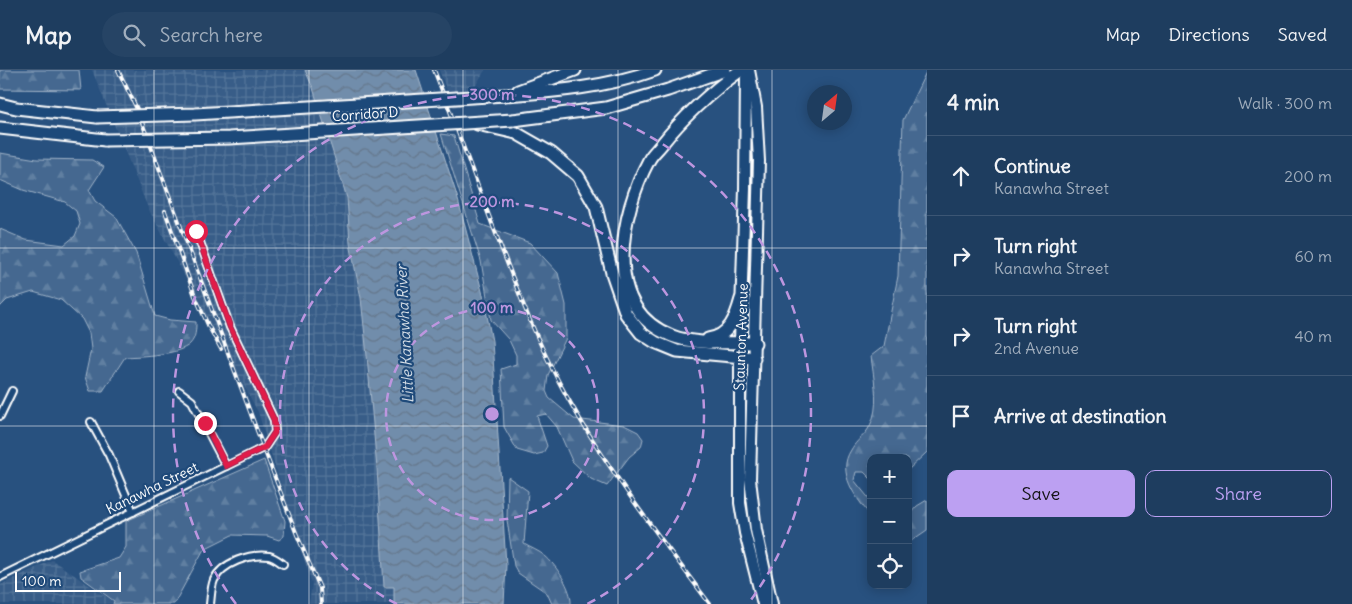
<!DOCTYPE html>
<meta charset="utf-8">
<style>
body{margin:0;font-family:Delius,sans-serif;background:#264465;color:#f1f3f6}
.controls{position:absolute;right:15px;bottom:15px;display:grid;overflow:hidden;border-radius:10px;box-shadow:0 2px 12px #0003}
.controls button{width:45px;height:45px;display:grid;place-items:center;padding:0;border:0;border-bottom:1px solid #3c5674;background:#1e3d5f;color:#f1f3f6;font:25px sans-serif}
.compass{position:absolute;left:807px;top:15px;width:45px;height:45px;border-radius:50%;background:#1e3d5f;box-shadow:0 2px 12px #0003;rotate:29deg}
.scale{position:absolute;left:15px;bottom:12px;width:106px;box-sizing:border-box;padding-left:5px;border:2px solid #fff;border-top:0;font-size:14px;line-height:18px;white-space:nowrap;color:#fff;-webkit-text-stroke:4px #1f4a7a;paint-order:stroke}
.stop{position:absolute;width:15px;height:15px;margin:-11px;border:4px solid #e11d48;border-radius:50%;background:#fff}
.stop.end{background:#e11d48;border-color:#fff;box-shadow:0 1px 5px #0008}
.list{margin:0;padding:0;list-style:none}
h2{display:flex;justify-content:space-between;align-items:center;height:65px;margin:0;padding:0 20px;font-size:21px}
h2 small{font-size:16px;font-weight:400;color:#a1aebd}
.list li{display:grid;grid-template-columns:32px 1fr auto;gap:15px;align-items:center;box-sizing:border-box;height:80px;padding:0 20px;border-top:1px solid #3c5674}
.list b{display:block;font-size:19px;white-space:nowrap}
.list p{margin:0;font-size:16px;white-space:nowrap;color:#a1aebd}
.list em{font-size:16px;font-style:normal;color:#a1aebd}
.actions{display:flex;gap:10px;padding:15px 20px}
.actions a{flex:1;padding:11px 0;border:1px solid #bca0f2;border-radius:10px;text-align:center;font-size:18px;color:#bca0f2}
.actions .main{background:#bca0f2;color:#111}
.icon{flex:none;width:28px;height:28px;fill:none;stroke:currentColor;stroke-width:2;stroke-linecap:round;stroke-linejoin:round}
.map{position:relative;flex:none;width:927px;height:534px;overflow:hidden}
header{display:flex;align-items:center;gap:30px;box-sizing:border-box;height:70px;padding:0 25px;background:#1e3d5f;border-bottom:1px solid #3c5674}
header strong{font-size:24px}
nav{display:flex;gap:28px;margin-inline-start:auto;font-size:18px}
.search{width:350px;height:45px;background:#264465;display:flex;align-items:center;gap:12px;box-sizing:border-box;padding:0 18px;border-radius:28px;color:#a1aebd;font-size:19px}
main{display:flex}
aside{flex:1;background:#1e3d5f}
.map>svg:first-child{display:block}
.industrial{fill:url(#industrial-grid)}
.forest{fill:url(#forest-firs);stroke:#a2b4c8}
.water{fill:url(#water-waves);stroke:#aabbcd}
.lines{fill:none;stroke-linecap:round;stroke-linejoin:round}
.street-casing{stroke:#fff;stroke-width:10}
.primary-casing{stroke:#fff;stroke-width:14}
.highway-casing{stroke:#fff;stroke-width:15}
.street{stroke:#1f4a7a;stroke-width:6}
.primary{stroke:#1f4a7a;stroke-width:10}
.highway{stroke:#1f4a7a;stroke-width:11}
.rail-casing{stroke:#fff;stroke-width:4}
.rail{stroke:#1f4a7a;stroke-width:2;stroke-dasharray:5.5;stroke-linecap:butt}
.highway-bridge-casing{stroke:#fff;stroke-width:15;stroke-linecap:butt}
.highway-bridge{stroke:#1f4a7a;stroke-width:11}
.route{stroke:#e11d48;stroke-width:6}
.grid{fill:none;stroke:#fff;stroke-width:1;stroke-opacity:0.55}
.ring{fill:none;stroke:#bd96df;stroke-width:2.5;stroke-dasharray:9 6}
.labels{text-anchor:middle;stroke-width:4.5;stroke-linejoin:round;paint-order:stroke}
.street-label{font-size:14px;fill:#fff;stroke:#1f4a7a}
.water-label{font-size:15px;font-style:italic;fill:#d4dde6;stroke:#1f4a7a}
.centre{fill:#bd96df;stroke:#1f4a7a;stroke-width:2.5}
.ring-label{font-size:15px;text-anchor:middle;font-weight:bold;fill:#bd96df;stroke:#1f4a7a;stroke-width:4.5;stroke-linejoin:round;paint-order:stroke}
</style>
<header>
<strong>Map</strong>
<div class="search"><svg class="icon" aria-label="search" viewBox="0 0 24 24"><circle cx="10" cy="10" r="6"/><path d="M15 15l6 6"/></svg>Search here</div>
<nav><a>Map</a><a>Directions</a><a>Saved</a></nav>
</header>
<main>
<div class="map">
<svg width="927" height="534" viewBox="0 0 927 534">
<defs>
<pattern id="industrial-grid" width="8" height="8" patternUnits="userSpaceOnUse" patternTransform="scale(1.25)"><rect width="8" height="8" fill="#375d88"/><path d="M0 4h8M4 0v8" fill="none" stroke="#55759a"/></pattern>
<pattern id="forest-firs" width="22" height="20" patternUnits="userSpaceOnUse" patternTransform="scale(1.25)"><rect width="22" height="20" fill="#446890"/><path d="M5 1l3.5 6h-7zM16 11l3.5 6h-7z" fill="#607fa1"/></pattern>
<pattern id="water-waves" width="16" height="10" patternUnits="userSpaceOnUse" patternTransform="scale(1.25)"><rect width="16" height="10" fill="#718dab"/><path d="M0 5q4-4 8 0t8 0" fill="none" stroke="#64768a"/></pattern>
</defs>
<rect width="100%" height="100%" fill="#28517f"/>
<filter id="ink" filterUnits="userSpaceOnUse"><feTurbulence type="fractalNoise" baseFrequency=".02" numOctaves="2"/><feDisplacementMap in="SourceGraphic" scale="10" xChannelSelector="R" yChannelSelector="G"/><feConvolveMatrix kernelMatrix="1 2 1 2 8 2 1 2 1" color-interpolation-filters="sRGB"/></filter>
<g filter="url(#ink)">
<!-- industrial -->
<g class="industrial">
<path d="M92,0H305L313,18L347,128L350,173L361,228L367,286L377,399L384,516L394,517V534H309L312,514L258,342L148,138Z"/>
<path d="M439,0H485L464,35L453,37Z"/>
<path d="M52,490L114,532L113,534H0V515Z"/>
</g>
<!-- forest -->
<g class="forest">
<path d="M0,0H79L81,20L0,19Z"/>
<path d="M927,0V382L908,400V388H871V409L864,402H856L854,410L871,431V446C856,428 836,403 851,380C859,366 867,367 873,348C879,330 873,305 871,286L884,276L898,206L903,50Z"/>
<path d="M441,64L454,66L480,154L530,173L558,203L566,235V268L548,305L546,321L549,328L574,349L624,355L638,362L643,369L641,377L629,387L607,416L591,409L572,391L557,357L546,344L537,346L547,376L543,383L534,385L517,380L504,357L501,299L516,294V285L509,270L491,250L481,191Z"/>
<path d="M0,83L37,89L92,90L104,97L89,120L95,131L116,147L136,183L155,246L170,250L196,252C196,259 196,268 190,274C179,285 141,286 125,287L103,321H90L85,307L91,279L89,263L82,249L61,230L33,222L7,230L0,237V159L26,170L64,175L75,166L80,154L76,141L65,132L23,120L0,110Z"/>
<path d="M264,390L285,451L284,466L279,470L267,466L232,465L204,479L174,534H113L114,531L81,507L80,501L119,488L126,477V451Z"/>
<path d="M508,407L528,421L524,474C531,478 539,481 545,486C556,495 572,519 571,534H552L547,523L518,503L514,496L507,450Z"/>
<path d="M927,430V460L908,473V446L917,436Z"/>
</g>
<!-- water -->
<path class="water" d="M305,0H416L457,126L483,225L492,271L506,495L504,534H394V517H384L377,399L367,286L361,228L350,173L347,128L313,18Z"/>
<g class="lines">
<defs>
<g id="street">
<path d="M179,321L192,331L226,396"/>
<path d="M0,346L12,321"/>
<path d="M91,352L109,385L133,442"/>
<path d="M0,507L265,377L275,362L274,350L230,257L196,161"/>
<path d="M210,534C211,527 211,517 214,510C222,493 250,483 269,486C274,487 279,491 283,494"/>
</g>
<g id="primary">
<path d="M749,0L756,37L759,91L750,409L756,460L772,534"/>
<path d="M746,8L745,119L740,272V433L745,463L763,534"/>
</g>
<g id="highway">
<path d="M741,0C712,21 684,46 661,75C657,80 652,84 649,90C621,142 600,239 672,266C695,275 730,272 755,273"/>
<path d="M518,21L575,0"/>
<path d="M505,25C554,22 608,17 655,0"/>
<path d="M0,34L16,38L97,47"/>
<path d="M513,50L606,38L668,20L725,0"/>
<path d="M477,54L516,63L551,83L578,106L596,137L612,203L626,244L641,263L655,272L677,281L754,288"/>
<path d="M0,58L105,70"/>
<path d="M708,269C730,266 736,247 741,229"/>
</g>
</defs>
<!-- street casing -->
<use href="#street" class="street-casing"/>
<!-- primary casing -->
<use href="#primary" class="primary-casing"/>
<!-- highway casing -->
<use href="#highway" class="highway-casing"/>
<!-- street -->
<use href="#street" class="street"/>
<!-- primary -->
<use href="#primary" class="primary"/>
<!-- highway -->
<use href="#highway" class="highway"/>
<defs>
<g id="rail">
<path d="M118,0L137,39L259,366L297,465L320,518L321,534"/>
<path d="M434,0C455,53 474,106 494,159C514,211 533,263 559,312C601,391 656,463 710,534"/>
<path d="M165,141L195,226L208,255L221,279"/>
</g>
</defs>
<!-- rail casing -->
<use href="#rail" class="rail-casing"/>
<!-- rail -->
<use href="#rail" class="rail"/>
<defs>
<g id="highway-bridge">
<path d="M97,47L195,44L505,25"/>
<path d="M105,70L229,68L513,50"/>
</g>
</defs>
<!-- highway-bridge casing -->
<use href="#highway-bridge" class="highway-bridge-casing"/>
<!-- highway-bridge -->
<use href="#highway-bridge" class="highway-bridge"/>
</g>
</g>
<g class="lines" filter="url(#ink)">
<!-- route -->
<path class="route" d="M196,161L230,257L274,350L275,362L265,377L226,396L205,353"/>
</g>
<!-- grid -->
<path class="grid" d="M154,0V534M309,0V534M463,0V534M618,0V534M772,0V534M0,178H927M0,356H927"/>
<!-- distance rings -->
<g class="ring">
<circle cx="492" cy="344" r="106"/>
<path d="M397 534A212 212 0 1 1 587 534"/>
<path d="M236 534A319 319 0 1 1 748 534"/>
</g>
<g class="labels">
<!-- street labels -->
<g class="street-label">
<text transform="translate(365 44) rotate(-4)" y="5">Corridor D</text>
<text transform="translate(741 267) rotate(-88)" y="5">Staunton Avenue</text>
<text transform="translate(152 418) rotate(-26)" y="5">Kanawha Street</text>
</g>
<!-- water labels -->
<g class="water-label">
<text transform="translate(405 264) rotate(-93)" y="5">Little Kanawha River</text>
</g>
</g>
<circle cx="492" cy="344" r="8" class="centre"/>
<g class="ring-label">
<text x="492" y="30">300 m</text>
<text x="492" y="137">200 m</text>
<text x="492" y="243">100 m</text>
</g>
</svg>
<div class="controls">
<button>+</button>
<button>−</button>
<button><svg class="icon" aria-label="locate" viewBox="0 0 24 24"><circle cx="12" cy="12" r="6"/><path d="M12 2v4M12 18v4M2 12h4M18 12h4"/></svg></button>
</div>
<svg class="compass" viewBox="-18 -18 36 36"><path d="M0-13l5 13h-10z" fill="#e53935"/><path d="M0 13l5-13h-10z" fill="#a1aebd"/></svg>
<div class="scale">100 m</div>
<div class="stop" style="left:196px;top:161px"></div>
<div class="stop end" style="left:205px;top:353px"></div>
</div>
<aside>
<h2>4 min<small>Walk · 300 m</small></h2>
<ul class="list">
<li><svg class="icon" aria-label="ahead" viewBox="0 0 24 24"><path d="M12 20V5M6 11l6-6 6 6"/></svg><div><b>Continue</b><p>Kanawha Street</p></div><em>200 m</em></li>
<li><svg class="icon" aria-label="right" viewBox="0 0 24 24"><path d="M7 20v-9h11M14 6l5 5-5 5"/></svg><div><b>Turn right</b><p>Kanawha Street</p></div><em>60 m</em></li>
<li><svg class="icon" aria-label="right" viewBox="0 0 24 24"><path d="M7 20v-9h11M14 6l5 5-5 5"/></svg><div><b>Turn right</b><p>2nd Avenue</p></div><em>40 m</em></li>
<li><svg class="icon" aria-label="arrive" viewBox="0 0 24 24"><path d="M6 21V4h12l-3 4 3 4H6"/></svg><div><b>Arrive at destination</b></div></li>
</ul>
<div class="actions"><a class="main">Save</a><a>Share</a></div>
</aside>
</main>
